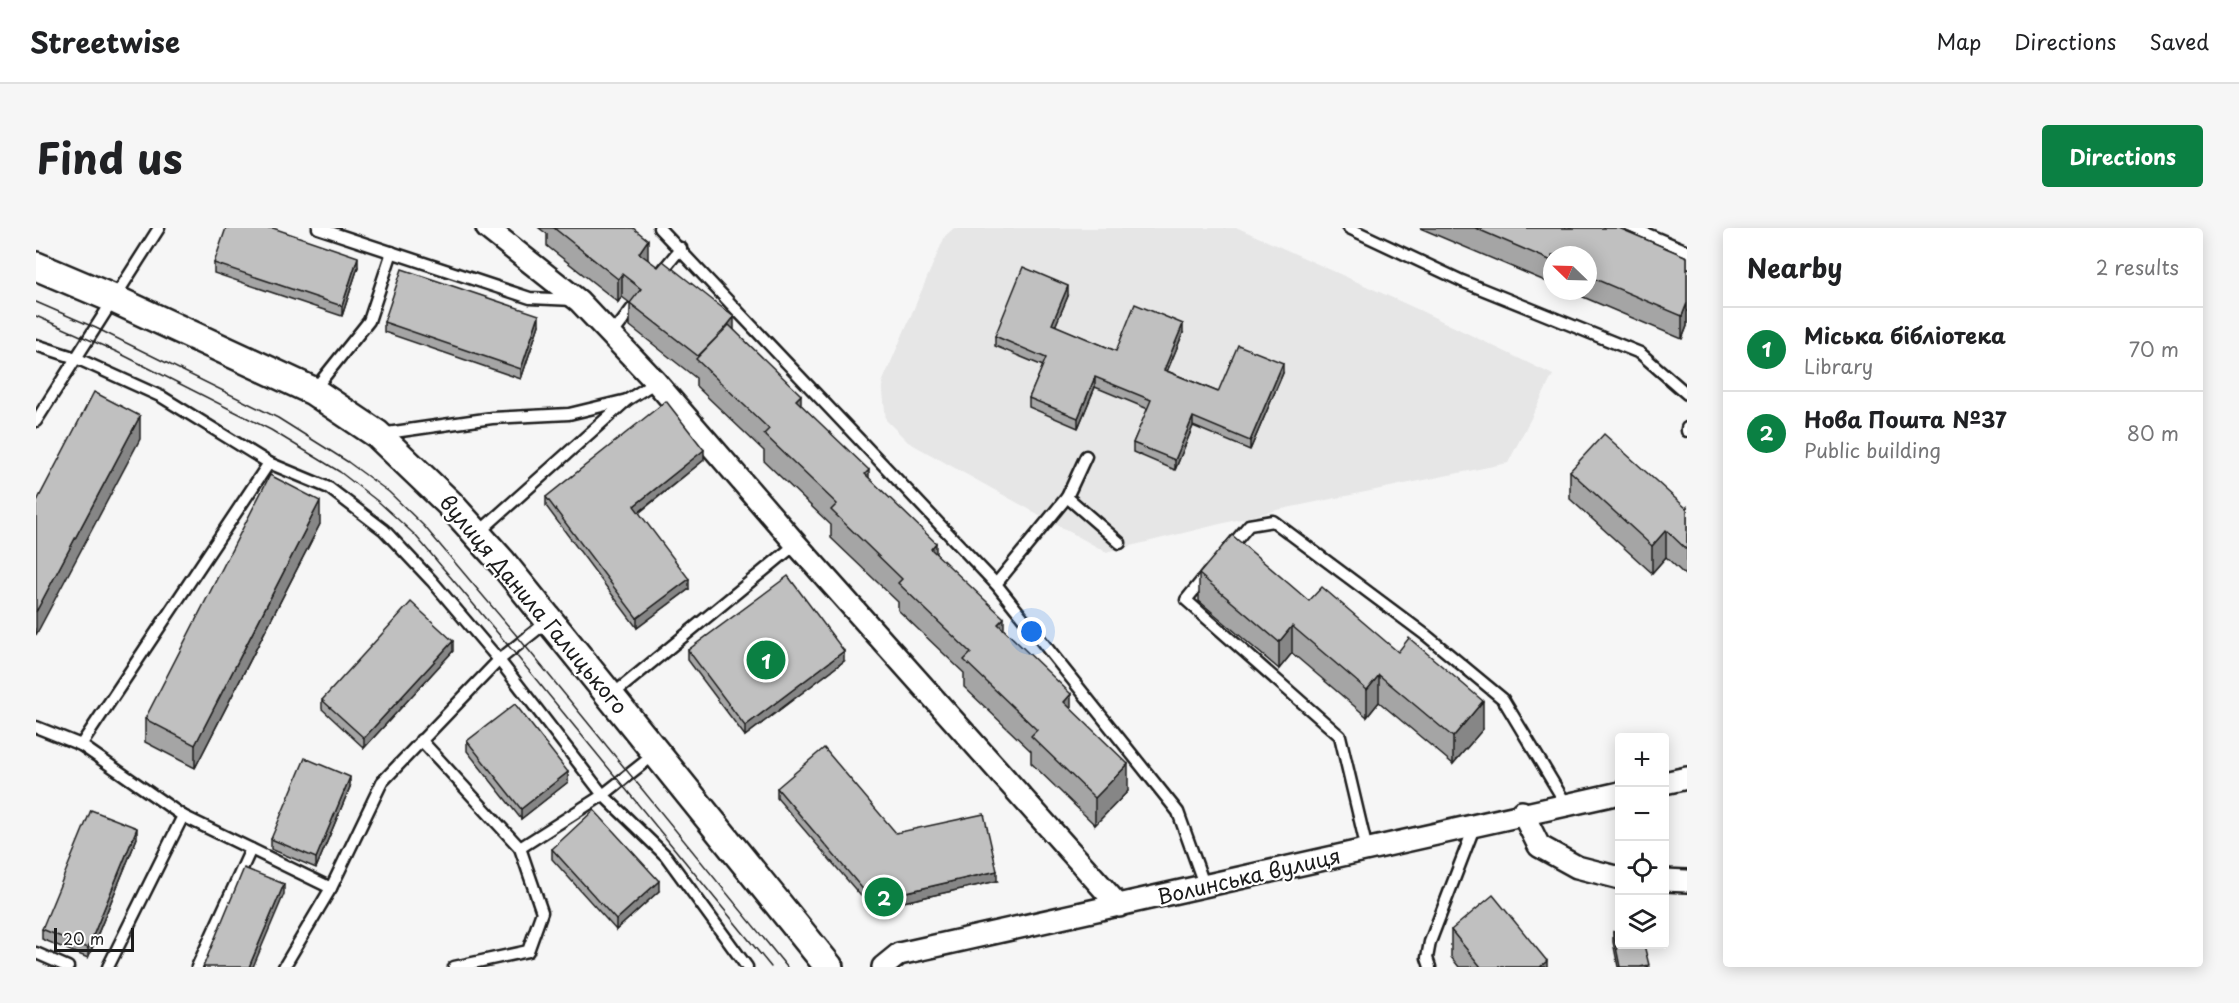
<!DOCTYPE html>
<meta charset="utf-8">
<style>
body{margin:0;font-family:"Playpen Sans",sans-serif;background:#f6f6f6;color:#202124}
.controls{position:absolute;right:18px;bottom:18px;display:grid;overflow:hidden;border-radius:6px;box-shadow:0 3px 15px #0003}
.controls button{width:54px;height:54px;display:grid;place-items:center;padding:0;border:0;border-bottom:2px solid #e0e0e0;background:#fff;color:#202124;font:30px sans-serif}
.compass{position:absolute;left:1507px;top:18px;width:54px;height:54px;border-radius:50%;background:#fff;box-shadow:0 3px 15px #0003;rotate:293deg}
.scale{position:absolute;left:18px;bottom:15px;width:80px;box-sizing:border-box;padding-left:6px;border:3px solid #1c1c1c;border-top:0;font-size:16px;line-height:21px;white-space:nowrap;color:#1c1c1c;-webkit-text-stroke:4px #fff;paint-order:stroke}
.you{position:absolute;left:996px;top:404px;width:21px;height:21px;margin:-15px;border:4px solid #fff;border-radius:50%;background:#1a73e8;box-shadow:0 0 0 9px #1a73e833}
.badge{display:grid;place-items:center;width:39px;height:39px;border-radius:50%;background:#0b8043;color:#fff;font-size:20px;font-weight:700}
.pin{position:absolute;translate:-50% -50%;border:3px solid #fff;box-shadow:0 2px 6px #0006}
.list{margin:0;padding:0;list-style:none}
h2{display:flex;justify-content:space-between;align-items:center;height:78px;margin:0;padding:0 24px;font-size:26px}
h2 small{font-size:20px;font-weight:400;color:#757577}
.list li{display:grid;grid-template-columns:39px 1fr auto;gap:18px;align-items:center;box-sizing:border-box;height:84px;padding:0 24px;border-top:2px solid #e0e0e0}
.list b{display:block;font-size:22px;white-space:nowrap}
.list p{margin:0;font-size:20px;white-space:nowrap;color:#757577}
.list em{font-size:20px;font-style:normal;color:#757577}
.icon{flex:none;width:33px;height:33px;fill:none;stroke:currentColor;stroke-width:2;stroke-linecap:round;stroke-linejoin:round}
.map{position:relative;flex:none;width:1651px;height:739px;overflow:hidden;border-radius:6px}
header{display:flex;align-items:center;gap:36px;box-sizing:border-box;height:84px;padding:0 30px;background:#fff;border-bottom:2px solid #e0e0e0}
header strong{font-size:28px}
nav{display:flex;gap:33px;margin-inline-start:auto;font-size:21px}
.intro{display:flex;align-items:center;justify-content:space-between;box-sizing:border-box;height:144px;padding:0 36px}
h1{margin:0;font-size:42px}
.button{padding:15px 27px;border-radius:6px;background:#0b8043;color:#fff;font-size:21px;font-weight:700}
main{display:flex;gap:36px;padding:0 36px}
aside{flex:1;background:#fff;border-radius:6px;box-shadow:0 3px 15px #0003}
.map>svg:first-child{display:block}
.built{fill:#e6e6e6}
.lines{fill:none;stroke-linecap:round;stroke-linejoin:round}
.service-casing{stroke:#1c1c1c;stroke-width:15}
.minor-casing{stroke:#1c1c1c;stroke-width:26}
.tertiary-casing{stroke:#1c1c1c;stroke-width:32}
.service{stroke:#fff;stroke-width:10}
.minor{stroke:#fff;stroke-width:21}
.tertiary{stroke:#fff;stroke-width:27}
.tram{stroke:#1c1c1c;stroke-width:1.5}
.wall{fill:#a5a5a5;stroke:#1c1c1c;stroke-width:1.5}
.shaded-wall{fill:#868686;stroke:#1c1c1c;stroke-width:1.5}
.building{fill:#c0c0c0;stroke:#1c1c1c;stroke-width:1.5}
.labels{text-anchor:middle;stroke-width:4.5;stroke-linejoin:round;paint-order:stroke}
.street-label{font-size:21px;fill:#1c1c1c;stroke:#fff}
</style>
<header>
<strong>Streetwise</strong>
<nav><a>Map</a><a>Directions</a><a>Saved</a></nav>
</header>
<div class="intro"><h1>Find us</h1><a class="button">Directions</a></div>
<main>
<div class="map">
<svg width="1651" height="739" viewBox="0 0 1651 739">
<rect width="100%" height="100%" fill="#f6f6f6"/>
<filter id="ink" filterUnits="userSpaceOnUse"><feTurbulence type="fractalNoise" baseFrequency=".0167" numOctaves="2"/><feDisplacementMap in="SourceGraphic" scale="12" xChannelSelector="R" yChannelSelector="G"/><feConvolveMatrix kernelMatrix="1 2 1 2 8 2 1 2 1" color-interpolation-filters="sRGB"/></filter>
<g filter="url(#ink)">
<!-- built -->
<path class="built" d="M918,0H1202L1381,81L1517,147L1472,235L1241,282L1070,324L872,214L850,192L846,155L909,8Z"/>
<g class="lines">
<defs>
<g id="service">
<path d="M282,0L494,70L538,72"/>
<path d="M623,0L960,356L1142,584L1169,659"/>
<path d="M1313,0L1426,53L1604,125L1651,166"/>
<path d="M622,48L645,20"/>
<path d="M576,107L598,78"/>
<path d="M0,117L40,130L126,169L233,235L293,260L348,302L396,353L463,432L567,567L630,628L711,739"/>
<path d="M277,163L333,93L356,24"/>
<path d="M0,193L123,0"/>
<path d="M1651,200V203"/>
<path d="M344,206L456,190L533,186L591,172"/>
<path d="M1031,269L1084,315"/>
<path d="M441,306L591,172L620,154"/>
<path d="M1192,322L1213,297L1237,293L1391,408L1467,471L1530,576"/>
<path d="M1172,345L1150,372L1304,508L1331,622"/>
<path d="M960,356L1031,269L1050,228"/>
<path d="M575,468L760,316"/>
<path d="M0,499L45,517L147,588L215,621L161,739"/>
<path d="M385,512L484,620L506,684L492,723L418,739"/>
<path d="M45,517L233,235"/>
<path d="M484,620L567,567L620,525"/>
<path d="M215,621L295,660L346,554L463,432L513,392"/>
<path d="M0,725L32,739"/>
<path d="M72,739L147,588"/>
<path d="M248,739L295,660"/>
<path d="M1394,739L1391,730L1394,714L1439,597"/>
</g>
<g id="minor">
<path d="M451,0L543,73L620,154L760,316L1083,678"/>
<path d="M1583,0L1651,29"/>
<path d="M1628,555L1651,550"/>
<path d="M1486,584L1503,618L1541,639L1584,650"/>
<path d="M1628,652L1651,653"/>
<path d="M847,739L863,726C1104,673 1343,618 1584,565"/>
</g>
<path id="tertiary" d="M0,38L78,71L277,163L341,206L413,275L466,334L793,739"/>
</defs>
<!-- service casing -->
<use href="#service" class="service-casing"/>
<!-- minor casing -->
<use href="#minor" class="minor-casing"/>
<!-- tertiary casing -->
<use href="#tertiary" class="tertiary-casing"/>
<!-- service -->
<use href="#service" class="service"/>
<!-- minor -->
<use href="#minor" class="minor"/>
<!-- tertiary -->
<use href="#tertiary" class="tertiary"/>
<!-- tram -->
<g class="tram">
<path d="M0,74L60,100L242,190L312,234L353,264L388,298L486,414L751,739"/>
<path d="M0,88L81,124L235,202L304,244L344,275L379,307L476,422L735,739"/>
</g>
</g>
<!-- wall -->
<g class="wall">
<path d="M503,0H597L612,32L698,102L765,177L833,250L900,326L1035,481L1092,563L1059,597L995,535V523L928,459V445L862,382V374L795,310V297L728,233V223L660,158V150L594,98V75L586,69L582,74L511,18V6Z"/>
<path d="M1384,0H1583L1651,29V98L1646,111L1533,63H1552V27H1516V56Z"/>
<path d="M178,35L322,39L306,88L178,45Z"/>
<path d="M1032,68L1019,98L1080,123L1147,105L1131,143L1182,164L1247,145L1214,222L1157,198L1139,242L1097,224V215L1112,181L1059,159L1042,200L993,179V170L1007,138L959,118V108Z"/>
<path d="M348,94L503,97L485,151L348,104Z"/>
<path d="M668,232L603,285L653,361L601,400L510,278V269Z"/>
<path d="M1534,243L1650,280L1651,279V349L1630,329L1616,345L1534,271Z"/>
<path d="M284,296L159,540L109,514V491Z"/>
<path d="M1163,346L1273,373L1447,501L1417,536L1343,474L1331,489L1256,425L1243,441L1163,373Z"/>
<path d="M652,422L808,433L709,508L652,432Z"/>
<path d="M417,423L328,520L286,481V472Z"/>
<path d="M431,513L532,554L485,591L431,523Z"/>
<path d="M314,559L280,640L235,621V611Z"/>
<path d="M741,560L860,605L961,653L836,681L741,570Z"/>
<path d="M101,610L52,730L6,711V701Z"/>
<path d="M516,621L623,663L580,702L516,631Z"/>
<path d="M1415,702L1511,739H1423L1415,729Z"/>
<path d="M1577,704L1613,739H1582L1577,714Z"/>
</g>
<!-- shaded-wall -->
<g class="shaded-wall">
<path d="M612,12V35L603,25Z"/>
<path d="M322,29V39L306,88V78Z"/>
<path d="M586,46V69L582,74V51Z"/>
<path d="M1032,58V68L1016,106V96Z"/>
<path d="M1651,75V98L1646,111V88Z"/>
<path d="M503,87V97L485,151V141Z"/>
<path d="M698,89V112L665,130Z"/>
<path d="M1147,96V105L1128,151V142Z"/>
<path d="M1247,135V145L1214,222V213Z"/>
<path d="M1059,149V159L1042,200V190Z"/>
<path d="M765,167V194L760,172Z"/>
<path d="M104,188V211L0,407V384Z"/>
<path d="M1157,189V198L1139,242V232Z"/>
<path d="M668,222V232L598,288V278Z"/>
<path d="M833,242V270L829,246Z"/>
<path d="M284,273V296L159,540V517Z"/>
<path d="M1630,302V329L1616,345V318Z"/>
<path d="M900,315V342L895,321Z"/>
<path d="M653,351V361L601,400V390Z"/>
<path d="M968,390V417L962,396Z"/>
<path d="M1256,398V425L1243,441V414Z"/>
<path d="M417,413V423L328,520V510Z"/>
<path d="M808,423V433L709,508V498Z"/>
<path d="M1343,447V474L1331,489V462Z"/>
<path d="M1035,466V494L1028,474Z"/>
<path d="M1447,473V501L1417,536V509Z"/>
<path d="M1092,536V563L1059,597V570Z"/>
<path d="M532,544V554L485,591V581Z"/>
<path d="M314,549V559L280,640V630Z"/>
<path d="M101,600V610L52,730V720Z"/>
<path d="M961,643V653L836,681V672Z"/>
<path d="M623,653V663L580,702V692Z"/>
<path d="M248,656V666L217,739H213Z"/>
<path d="M1511,733V739H1504Z"/>
</g>
<!-- building -->
<g class="building">
<path d="M190,0H237L322,29L306,78L178,35Z"/>
<path d="M518,0H597L612,12L603,25L622,39L627,33L698,89L686,104L662,128L594,75L605,61L586,46L582,51Z"/>
<path d="M1439,0H1583L1651,29V75L1646,88L1552,48V27H1516V33Z"/>
<path d="M987,39L1032,58L1016,96L1080,123L1099,76L1147,96L1128,142L1182,164L1202,117L1247,135L1214,213L1157,189L1139,232L1097,215L1115,172L1059,149L1042,190L993,170L1010,130L959,108Z"/>
<path d="M366,41L503,87L485,141L348,94Z"/>
<path d="M693,97L765,167L760,172L833,242L829,246L900,315L895,321L968,390L962,396L1035,466L1028,474L1092,536L1059,570L995,508L1001,502L928,432L935,425L862,355L866,351L795,282L801,276L728,206L733,201L660,131Z"/>
<path d="M58,164L104,188L0,384V275Z"/>
<path d="M630,173L668,222L598,278L653,351L601,390L510,269Z"/>
<path d="M1568,206L1650,280L1651,279V322L1630,302L1616,318L1534,243Z"/>
<path d="M234,247L284,273L159,517L109,491Z"/>
<path d="M1196,307L1273,373L1286,359L1362,424L1373,410L1447,473L1417,509L1343,447L1331,462L1256,398L1243,414L1163,346Z"/>
<path d="M752,348L808,423L709,498L652,422Z"/>
<path d="M375,374L417,413L328,510L286,472Z"/>
<path d="M479,476L532,544L485,581L431,513Z"/>
<path d="M788,520L860,605L948,586L961,643L836,672L741,560Z"/>
<path d="M269,530L314,549L280,630L235,611Z"/>
<path d="M55,582L101,600L52,720L6,701Z"/>
<path d="M558,582L623,653L580,692L516,621Z"/>
<path d="M208,640L248,656L213,739H167Z"/>
<path d="M1457,667L1511,733L1504,739H1445L1415,702Z"/>
<path d="M1584,702V717H1608L1613,737L1604,739H1584L1577,704Z"/>
</g>
</g>
<g class="labels">
<!-- street labels -->
<g class="street-label">
<text transform="translate(497 377) rotate(50)" y="7">вулиця Данила Галицького</text>
<text transform="translate(1213 649) rotate(-13)" y="7">Волинська вулиця</text>
</g>
</g>
</svg>
<div class="controls">
<button>+</button>
<button>−</button>
<button><svg class="icon" aria-label="locate" viewBox="0 0 24 24"><circle cx="12" cy="12" r="6"/><path d="M12 2v4M12 18v4M2 12h4M18 12h4"/></svg></button>
<button><svg class="icon" aria-label="layers" viewBox="0 0 24 24"><path d="M12 4l9 5-9 5-9-5zM3 14l9 5 9-5"/></svg></button>
</div>
<svg class="compass" viewBox="-18 -18 36 36"><path d="M0-13l5 13h-10z" fill="#e53935"/><path d="M0 13l5-13h-10z" fill="#757577"/></svg>
<div class="scale">20 m</div>
<div class="you"></div>
<div class="pin badge" style="left:730px;top:432px">1</div>
<div class="pin badge" style="left:848px;top:669px">2</div>
</div>
<aside>
<h2>Nearby<small>2 results</small></h2>
<ul class="list">
<li><span class="badge">1</span><div><b>Міська бібліотека</b><p>Library</p></div><em>70 m</em></li>
<li><span class="badge">2</span><div><b>Нова Пошта №37</b><p>Public building</p></div><em>80 m</em></li>
</ul>
</aside>
</main>
